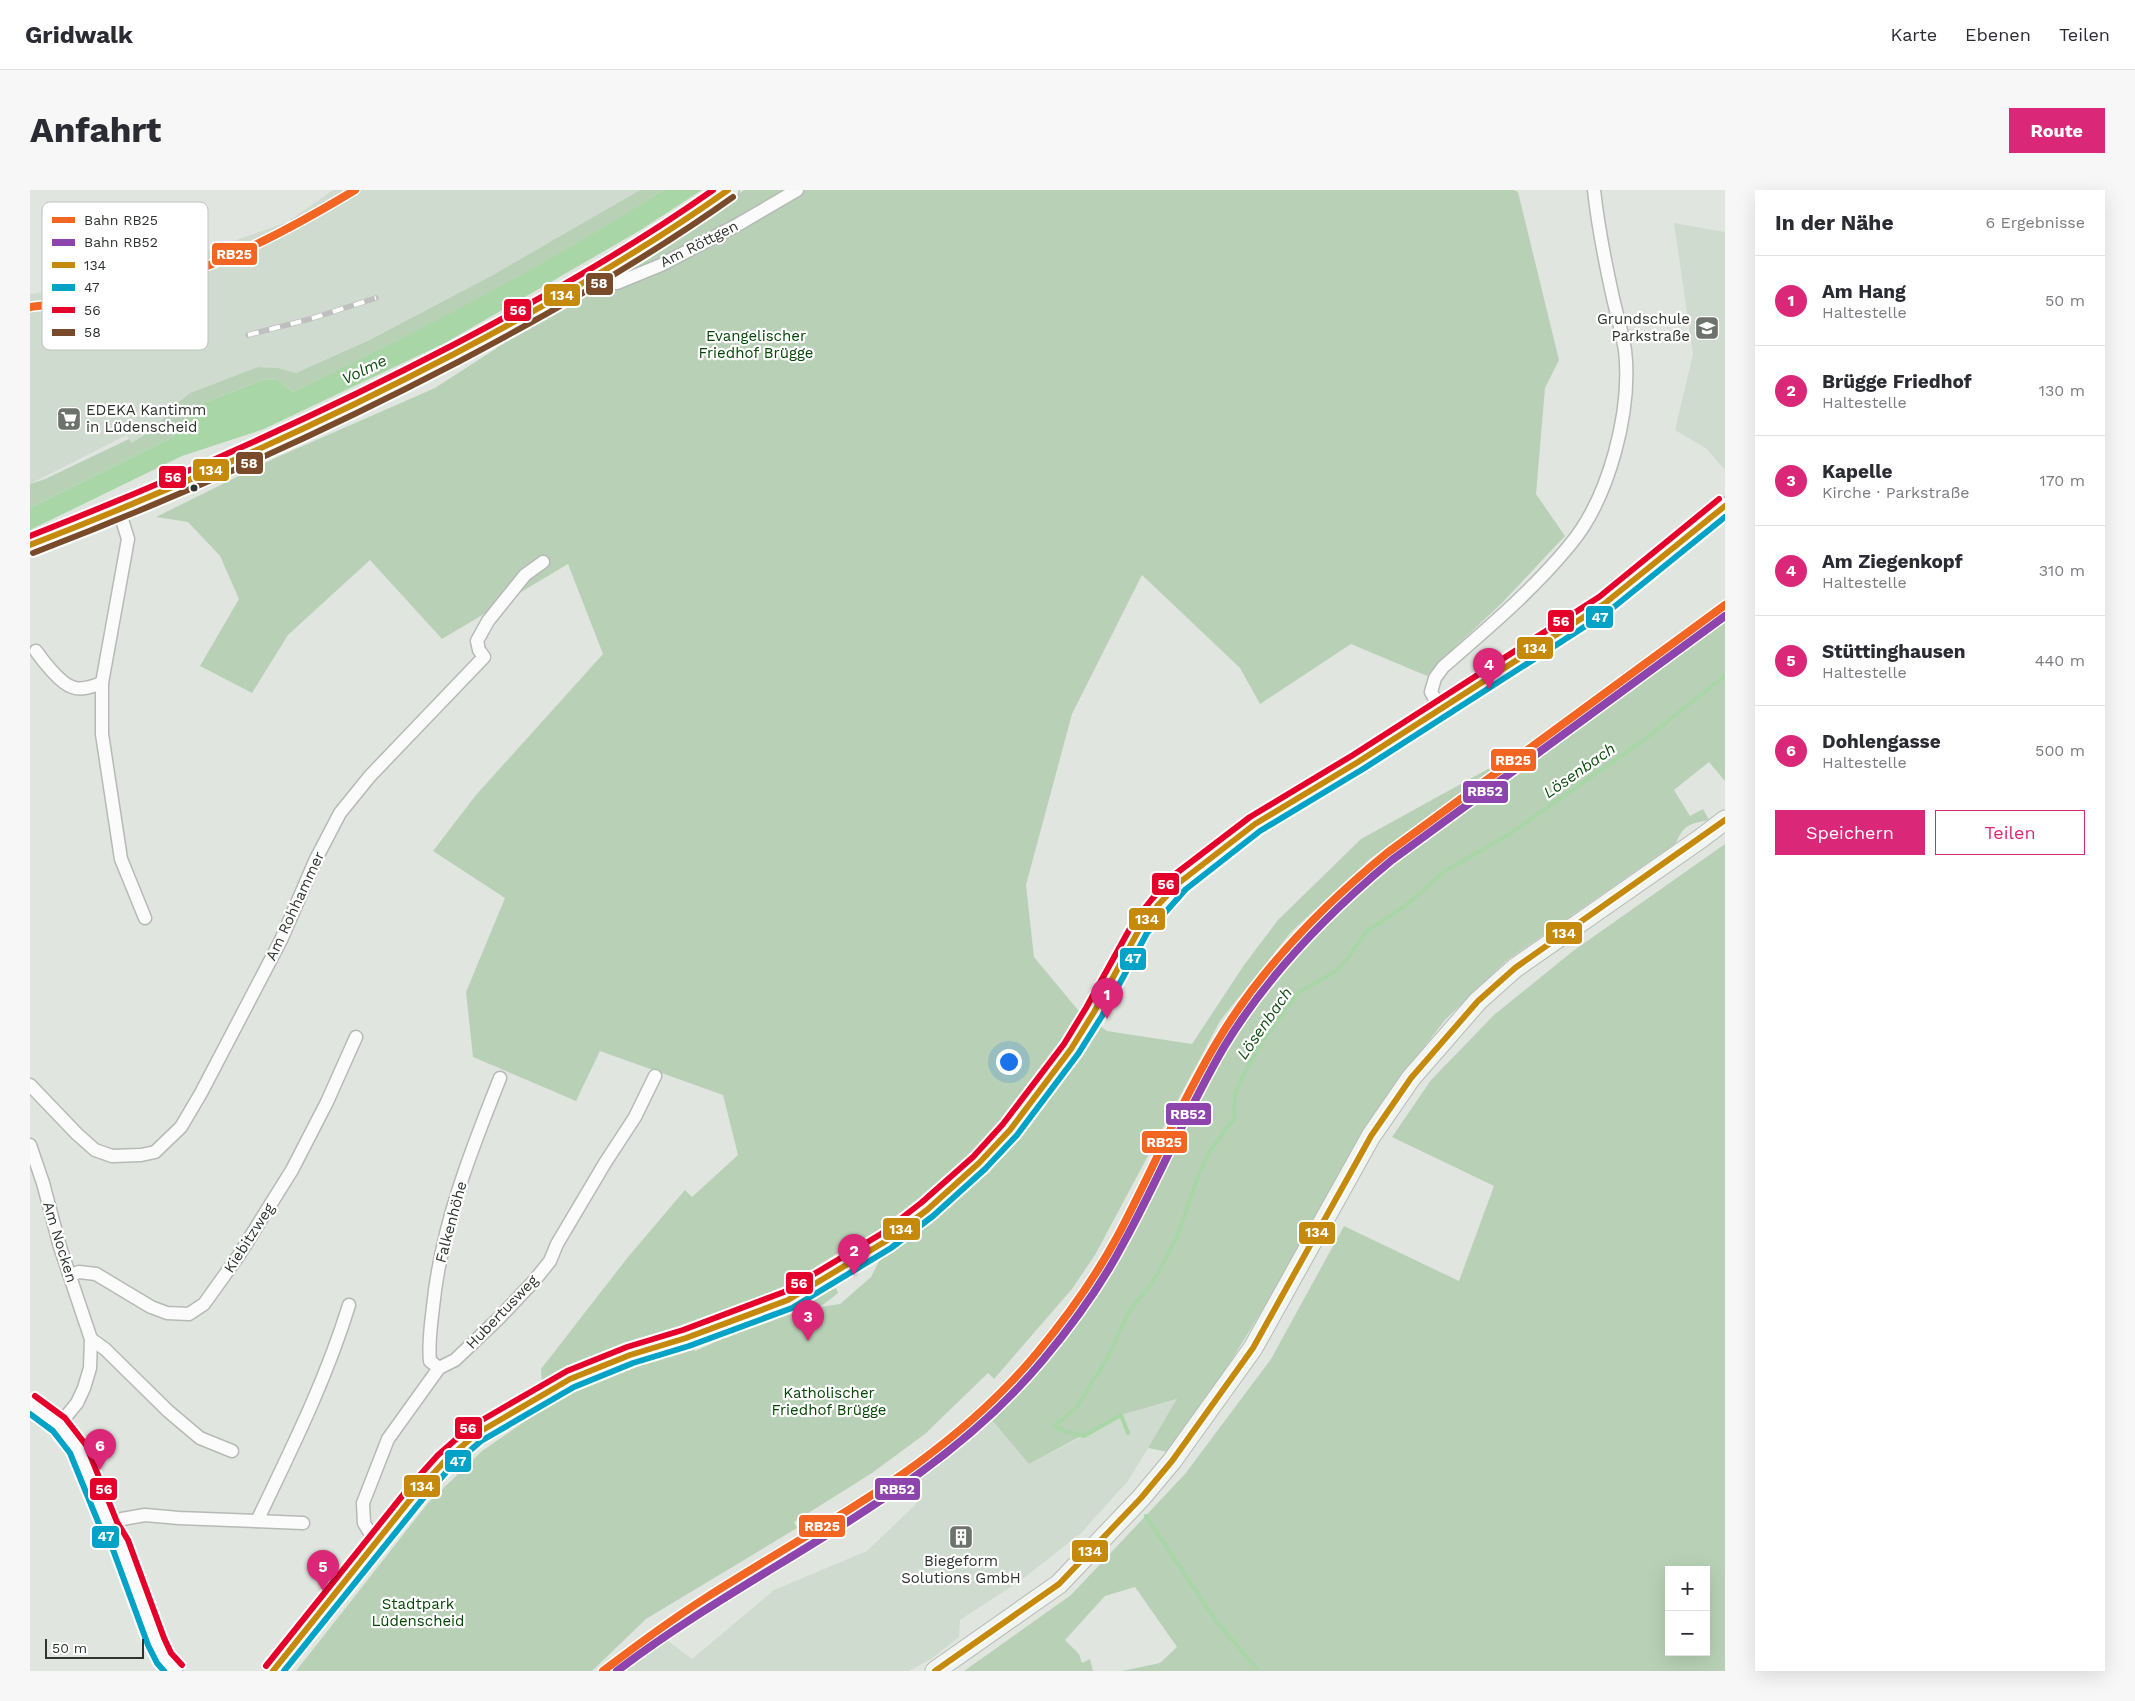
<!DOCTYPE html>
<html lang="de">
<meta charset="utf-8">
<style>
body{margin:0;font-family:"Work Sans",sans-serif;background:#f7f7f7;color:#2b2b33}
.controls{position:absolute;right:15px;bottom:15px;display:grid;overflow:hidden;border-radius:0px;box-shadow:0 5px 20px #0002}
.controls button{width:45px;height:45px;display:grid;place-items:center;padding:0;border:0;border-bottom:1px solid #e1e1e2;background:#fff;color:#2b2b33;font:25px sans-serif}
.scale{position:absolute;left:15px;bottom:12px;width:99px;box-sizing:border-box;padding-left:5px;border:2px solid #303430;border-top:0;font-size:14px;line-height:18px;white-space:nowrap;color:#303430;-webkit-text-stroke:4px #fff;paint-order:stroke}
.you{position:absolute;left:978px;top:871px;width:18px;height:18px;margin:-12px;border:4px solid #fff;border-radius:50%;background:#1a73e8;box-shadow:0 0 0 8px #1a73e833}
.badge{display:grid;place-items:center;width:32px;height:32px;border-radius:50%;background:#db2777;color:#fff;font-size:16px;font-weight:700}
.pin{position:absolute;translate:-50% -41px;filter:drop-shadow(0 1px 2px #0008)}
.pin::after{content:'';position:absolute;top:26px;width:18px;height:15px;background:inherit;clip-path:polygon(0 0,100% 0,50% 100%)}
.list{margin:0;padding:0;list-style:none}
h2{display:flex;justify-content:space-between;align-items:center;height:65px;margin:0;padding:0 20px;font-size:21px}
h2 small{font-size:16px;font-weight:400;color:#7c7c81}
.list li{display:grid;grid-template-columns:32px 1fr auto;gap:15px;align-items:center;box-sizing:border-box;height:90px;padding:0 20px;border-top:1px solid #e1e1e2}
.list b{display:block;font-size:19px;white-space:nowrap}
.list p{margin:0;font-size:16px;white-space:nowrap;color:#7c7c81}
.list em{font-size:16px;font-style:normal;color:#7c7c81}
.actions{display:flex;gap:10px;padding:15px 20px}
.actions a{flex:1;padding:11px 0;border:1px solid #db2777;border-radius:0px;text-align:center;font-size:18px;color:#db2777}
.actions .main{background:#db2777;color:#fff}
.map{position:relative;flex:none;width:1695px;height:1481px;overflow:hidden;border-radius:0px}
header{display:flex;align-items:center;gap:30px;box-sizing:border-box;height:70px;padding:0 25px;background:#fff;border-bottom:1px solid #e1e1e2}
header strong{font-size:24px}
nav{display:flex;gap:28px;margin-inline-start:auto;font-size:18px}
.intro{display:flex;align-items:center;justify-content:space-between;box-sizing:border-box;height:120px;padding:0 30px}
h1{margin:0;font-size:35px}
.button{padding:12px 22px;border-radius:0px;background:#db2777;color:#fff;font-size:18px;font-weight:700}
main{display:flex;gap:30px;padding:0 30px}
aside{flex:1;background:#fff;border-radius:0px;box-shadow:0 5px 20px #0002}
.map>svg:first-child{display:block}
.built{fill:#cfdbce}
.green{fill:#b8d1b6;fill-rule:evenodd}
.water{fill:#a9d6a6}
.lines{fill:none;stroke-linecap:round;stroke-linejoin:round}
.stream{stroke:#a9d6a6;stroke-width:4}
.minor-casing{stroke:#b5bab5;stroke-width:15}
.tertiary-casing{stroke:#b5bab5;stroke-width:19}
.secondary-casing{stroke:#b5bab5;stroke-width:21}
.primary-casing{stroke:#bfc2bf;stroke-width:24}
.minor{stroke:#fafbfa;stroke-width:12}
.tertiary{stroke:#fafbfa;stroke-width:16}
.secondary{stroke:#f1f4f1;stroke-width:19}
.primary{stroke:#e8ede7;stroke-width:21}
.rail-casing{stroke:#bebfbe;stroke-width:5.5}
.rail{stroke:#fff;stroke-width:4;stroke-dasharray:11;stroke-linecap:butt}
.bus-1-casing{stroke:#fff;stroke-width:10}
.bus-2-casing{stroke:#fff;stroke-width:10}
.bus-3-casing{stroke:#fff;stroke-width:10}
.bus-4-casing{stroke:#fff;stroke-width:10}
.bus-1{stroke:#c58a0c;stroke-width:6}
.bus-2{stroke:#02a3c6;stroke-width:6}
.bus-3{stroke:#e4002b;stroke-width:6}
.bus-4{stroke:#7a4b2a;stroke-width:6}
.rail-1-casing{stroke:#fff;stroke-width:11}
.rail-2-casing{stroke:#fff;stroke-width:11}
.rail-1{stroke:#f26522;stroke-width:8}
.rail-2{stroke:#8e44ad;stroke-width:8}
.bus-dot{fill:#303430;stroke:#fff;stroke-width:2}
.labels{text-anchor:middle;stroke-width:4.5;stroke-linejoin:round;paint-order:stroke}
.street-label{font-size:15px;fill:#303430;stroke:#fff}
.poi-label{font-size:15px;fill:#303430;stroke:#fff;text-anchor:end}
.park-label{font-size:15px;fill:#054606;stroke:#fff}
.water-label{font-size:16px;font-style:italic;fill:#0f4d0f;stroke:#fff}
.key{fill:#fff;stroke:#c1c2c1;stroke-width:1}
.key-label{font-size:14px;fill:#303430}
.line-badge{stroke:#fff;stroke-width:2}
.badge-label{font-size:14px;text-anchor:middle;font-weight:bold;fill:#fff}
</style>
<header>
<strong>Gridwalk</strong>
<nav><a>Karte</a><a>Ebenen</a><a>Teilen</a></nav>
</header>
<div class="intro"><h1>Anfahrt</h1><a class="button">Route</a></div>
<main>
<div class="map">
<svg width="1695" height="1481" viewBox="0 0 1695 1481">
<rect width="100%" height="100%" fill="#e0e6df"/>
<!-- built -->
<g class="built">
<path d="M303,0H610L461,86L338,150L266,183L248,178L228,177L160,203L141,218L126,238L100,253L97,245L0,294V104L57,96L96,89L120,80L258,32Z"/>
<path d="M1644,33L1695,42V280L1677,259L1645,240L1663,164Z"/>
<path d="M1148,1209L1098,1291L1051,1343L990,1391L930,1430L929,1447L901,1469L879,1481H596L634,1448L662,1469L744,1400L837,1361L887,1313L874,1300L922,1264L960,1228L999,1274L1054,1246L1091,1225Z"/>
</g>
<!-- green -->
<g class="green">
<path d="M610,0H633C515,77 390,142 263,202L248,190L235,189L164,217L143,247L0,318V294L15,289L99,249L101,253L126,238L141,218L160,203L228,177L248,178L266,183L339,150L461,86Z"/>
<path d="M714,0H1484L1488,2L1529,170L1515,198L1506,304L1535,346L1472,413L1409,472L1397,486L1321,454L1230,514L1210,478L1112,385L1042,524L996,695L1004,767L1048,820L1077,841L1162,854L1214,775L1248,730L1331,649L1487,563L1341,668L1261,742L1190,831L1065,1065L1042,1099L964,1189L958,1183L895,1244L842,1283L764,1332L767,1338L616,1429L562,1481H266L398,1313L452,1261L513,1219L511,1179L598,1067L655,1000L662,1007L708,965L693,905L570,861L546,911L443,867L436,802L475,708L403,661L446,605L573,464L538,374L412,449L340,370L258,445L222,503L170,476L209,409L190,366L158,332L126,327L243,269L405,198L493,141L581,89L654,43ZM833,1047L849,1071L841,1087L810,1114L790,1117L808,1103L806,1098L665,1161L663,1136L757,1095Z"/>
<path d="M1695,421V591L1679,572L1644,600L1660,626L1673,619L1679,630C1660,634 1654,634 1646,653L1476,771L1415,830L1362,898L1304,993L1251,1090L1196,1179L1138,1262L1118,1258L1147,1209L1091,1225L999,1274L960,1228L998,1192L1061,1113L1085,1076L1117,1017L1175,887L1207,833L1239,788L1288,735L1319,704L1361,670Z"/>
<path d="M1695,654V1481H1092L1130,1473L1147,1457L1105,1397L1075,1406L1035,1450L1049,1464L1052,1473L1060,1469L1063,1481H934L1041,1405L1155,1284L1241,1169L1314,1036L1429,1091L1464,996L1362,947L1401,890L1464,825L1543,761ZM1639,1380H1676V1462H1639Z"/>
</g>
<!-- water -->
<path class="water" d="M633,0H672L609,41L415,153L234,239L152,266L0,340V318L143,247L164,217L235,189L248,190L263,202C390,141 515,76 633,0Z"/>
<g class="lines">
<!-- stream -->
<g class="stream">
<path d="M1098,1243L1091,1225L1054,1246L1034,1241L1024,1236L1046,1218L1078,1167L1099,1121L1122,1093L1133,1073L1145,1052L1169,984L1178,964L1204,928L1205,904L1211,889L1235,847L1268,803L1306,781L1317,769L1336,742L1379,713L1415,681L1475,647L1611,552L1695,486"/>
<path d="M1116,1326L1186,1431L1226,1478"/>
</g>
<defs>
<g id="minor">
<path d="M569,83L587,93L631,75L709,34L767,0"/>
<path d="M89,320L98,349L72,493V544L91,669L115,728"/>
<path d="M6,461C13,471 30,493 42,497C51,501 64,496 72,493"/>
<path d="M1410,518L1401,502L1405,488L1413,477C1457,439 1502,401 1539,356C1579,309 1602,221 1595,160C1592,143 1587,125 1583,108C1575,72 1568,36 1564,0"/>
<path d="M0,895L47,944L65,960L82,966L111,965L125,962L151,937L171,903L251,750L286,669L310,623L340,586L454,467L449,460L447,451L458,431L495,385L513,372"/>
<path d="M0,955L13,993L30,1057L61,1149L60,1178L54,1198L47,1213L29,1235"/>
<path d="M40,1085L49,1082L66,1084L121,1117L137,1123L159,1124L174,1114L209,1065L262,980L297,912L326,847"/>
<path d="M61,1149L75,1159L138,1221L170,1248L202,1261"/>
<path d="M409,1178L400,1171C398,1153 401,1135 403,1117C411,1037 440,963 470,888"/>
<path d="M0,1213L29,1235L48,1259L79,1336L90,1353L126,1451L134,1468L146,1481"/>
<path d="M227,1331C261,1260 296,1190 319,1115"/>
<path d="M79,1336L92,1329L115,1325L149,1328L273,1333"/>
<path d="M345,1351L334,1333L333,1313L358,1249L409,1178L425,1170L469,1128L504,1091L520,1071L527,1054L575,973L605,927L625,886"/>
</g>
<path id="tertiary" d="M243,1481L388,1300L414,1272L446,1244L540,1189L600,1165L656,1148L758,1110L856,1051L897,1020L949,973L980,940L1041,859L1064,822L1110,738L1128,715L1150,692L1225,634L1328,572L1574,414L1695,316"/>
<path id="secondary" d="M905,1481L1029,1394L1111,1308L1142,1271L1223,1158L1341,946L1381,888L1448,811L1485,778L1670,649L1695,630"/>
<path id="primary" d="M0,355C54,334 108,313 161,290C258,249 352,202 445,153C532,107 619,58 698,0"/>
</defs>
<!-- minor casing -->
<use href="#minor" class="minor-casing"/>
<!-- tertiary casing -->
<use href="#tertiary" class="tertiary-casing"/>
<!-- secondary casing -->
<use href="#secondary" class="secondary-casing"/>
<!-- primary casing -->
<use href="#primary" class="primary-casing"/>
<!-- minor -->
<use href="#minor" class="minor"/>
<!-- tertiary -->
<use href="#tertiary" class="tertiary"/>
<!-- secondary -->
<use href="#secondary" class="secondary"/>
<!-- primary -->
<use href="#primary" class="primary"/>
<defs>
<path id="rail" d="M218,145L280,129L346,108"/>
</defs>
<!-- rail casing -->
<use href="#rail" class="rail-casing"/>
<!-- rail -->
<use href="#rail" class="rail"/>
<defs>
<g id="bus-1">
<path d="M0,355C145,299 286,236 424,164C519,114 611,62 698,0"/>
<path d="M243,1481L388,1300L414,1272L446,1244L540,1189L600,1165L656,1148L758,1110L856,1051L897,1020L949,973L980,940L1041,859L1064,822L1110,738L1128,715L1150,692L1225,634L1328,572L1574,414L1695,316"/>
<path d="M905,1481L1029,1394L1111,1308L1142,1271L1223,1158L1341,946L1381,888L1448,811L1485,778L1695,630"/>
</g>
<g id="bus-2">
<path d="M0,1224L23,1241L40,1263L71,1339L82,1357L118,1455L127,1473L134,1481"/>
<path d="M254,1481L395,1306L420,1278L451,1251L544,1197L603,1173L659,1156L762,1118L861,1058L903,1026L955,979L987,945L1048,864L1072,826L1117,743L1156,699L1230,641L1333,579L1579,421L1695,327"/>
</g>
<g id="bus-3">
<path d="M0,346C145,289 287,226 425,154C514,107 601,58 683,0"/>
<path d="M5,1206L35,1228L56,1255L87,1332L98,1350L134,1448L141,1463L152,1475"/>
<path d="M236,1476L381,1295L408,1265L440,1237L537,1181L597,1157L653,1140L754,1102L851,1044L891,1013L943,967L973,934L1034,854L1056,818L1103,733L1122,709L1144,685L1220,627L1323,565L1569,407L1689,309"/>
</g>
<path id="bus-4" d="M3,363C149,307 290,244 428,172C523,122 616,69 703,7"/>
</defs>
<!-- bus-1 casing -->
<use href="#bus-1" class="bus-1-casing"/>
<!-- bus-2 casing -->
<use href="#bus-2" class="bus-2-casing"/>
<!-- bus-3 casing -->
<use href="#bus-3" class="bus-3-casing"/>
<!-- bus-4 casing -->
<use href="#bus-4" class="bus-4-casing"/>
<!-- bus-1 -->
<use href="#bus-1" class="bus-1"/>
<!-- bus-2 -->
<use href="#bus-2" class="bus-2"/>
<!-- bus-3 -->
<use href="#bus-3" class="bus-3"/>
<!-- bus-4 -->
<use href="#bus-4" class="bus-4"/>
<defs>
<g id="rail-1">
<path d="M0,117C32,113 66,110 97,102C179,82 254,43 325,0"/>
<path d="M573,1481C607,1455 641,1430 677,1407C796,1331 915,1274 1007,1163C1037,1127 1064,1089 1086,1049C1121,984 1149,915 1187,852C1231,778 1291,717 1357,663L1695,415"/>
</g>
<path id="rail-2" d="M587,1481C727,1374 898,1308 1013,1170C1044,1133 1072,1094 1094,1052C1129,988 1157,920 1194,857C1238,784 1297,724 1362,670L1695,426"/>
</defs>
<!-- rail-1 casing -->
<use href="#rail-1" class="rail-1-casing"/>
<!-- rail-2 casing -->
<use href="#rail-2" class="rail-2-casing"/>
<!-- rail-1 -->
<use href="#rail-1" class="rail-1"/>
<!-- rail-2 -->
<use href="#rail-2" class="rail-2"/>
</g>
<!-- icons -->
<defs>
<symbol id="school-square" viewBox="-11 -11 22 22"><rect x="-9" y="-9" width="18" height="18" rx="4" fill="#6e726d" stroke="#fff"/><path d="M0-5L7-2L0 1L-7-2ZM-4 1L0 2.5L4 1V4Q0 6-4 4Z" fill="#fff"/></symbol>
<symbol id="supermarket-square" viewBox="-11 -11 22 22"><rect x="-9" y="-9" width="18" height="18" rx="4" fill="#6e726d" stroke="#fff"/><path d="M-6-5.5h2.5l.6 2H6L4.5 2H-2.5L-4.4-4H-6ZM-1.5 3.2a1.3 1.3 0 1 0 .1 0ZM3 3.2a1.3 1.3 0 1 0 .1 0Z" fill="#fff"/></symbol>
<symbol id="building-square" viewBox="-11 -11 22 22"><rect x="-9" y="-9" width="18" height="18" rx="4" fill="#6e726d" stroke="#fff"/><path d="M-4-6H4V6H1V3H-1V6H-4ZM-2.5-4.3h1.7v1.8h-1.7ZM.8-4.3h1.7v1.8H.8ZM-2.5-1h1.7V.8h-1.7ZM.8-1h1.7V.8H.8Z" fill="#fff"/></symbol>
</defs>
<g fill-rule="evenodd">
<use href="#school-square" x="1663" y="124" width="28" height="28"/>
<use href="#supermarket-square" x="25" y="215" width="28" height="28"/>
<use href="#building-square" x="917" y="1333" width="28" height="28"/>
</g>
<!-- markers -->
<circle class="bus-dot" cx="164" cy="298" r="4.5"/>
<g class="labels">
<!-- street labels -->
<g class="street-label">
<text transform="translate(669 54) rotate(-27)" y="5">Am Röttgen</text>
<text transform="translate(265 716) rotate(-65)" y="5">Am Rohhammer</text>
<text transform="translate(421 1032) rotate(-75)" y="5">Falkenhöhe</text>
<text transform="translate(219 1048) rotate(-57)" y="5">Kiebitzweg</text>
<text transform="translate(30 1052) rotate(73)" y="5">Am Nocken</text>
<text transform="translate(472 1122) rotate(-46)" y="5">Hubertusweg</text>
</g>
<!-- poi labels -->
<g class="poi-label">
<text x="1660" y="134">Grundschule<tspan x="1660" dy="17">Parkstraße</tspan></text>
<text x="56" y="225" text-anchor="start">EDEKA Kantimm<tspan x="56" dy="17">in Lüdenscheid</tspan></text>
<text x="931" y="1376" text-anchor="middle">Biegeform<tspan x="931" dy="17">Solutions GmbH</tspan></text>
</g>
<!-- park labels -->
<g class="park-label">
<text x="726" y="151">Evangelischer<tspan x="726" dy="17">Friedhof Brügge</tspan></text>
<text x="799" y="1208">Katholischer<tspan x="799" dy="17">Friedhof Brügge</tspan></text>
<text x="388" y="1419">Stadtpark<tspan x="388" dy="17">Lüdenscheid</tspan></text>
</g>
<!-- water labels -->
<g class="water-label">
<text transform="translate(334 179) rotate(-26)" y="6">Volme</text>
<text transform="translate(1549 580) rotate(-35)" y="6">Lösenbach</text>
<text transform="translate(1234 833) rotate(-55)" y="6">Lösenbach</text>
</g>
</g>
<!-- legend -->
<rect x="12" y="12" width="166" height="148" rx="8" class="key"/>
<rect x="22" y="27" width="23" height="6" fill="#f26522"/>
<rect x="22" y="49" width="23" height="7" fill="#8e44ad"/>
<rect x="22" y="72" width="23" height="6" fill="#c58a0c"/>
<rect x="22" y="94" width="23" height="7" fill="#02a3c6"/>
<rect x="22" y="117" width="23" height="6" fill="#e4002b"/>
<rect x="22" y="139" width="23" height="7" fill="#7a4b2a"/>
<g class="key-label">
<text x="54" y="35">Bahn RB25</text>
<text x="54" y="57">Bahn RB52</text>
<text x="54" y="80">134</text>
<text x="54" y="102">47</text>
<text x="54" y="125">56</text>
<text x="54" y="147">58</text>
</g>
<g class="line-badge">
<rect x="181" y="52" width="47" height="24" rx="5" fill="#f26522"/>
<rect x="555" y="82" width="29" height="24" rx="5" fill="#7a4b2a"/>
<rect x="513" y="93" width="38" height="24" rx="5" fill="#c58a0c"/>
<rect x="473" y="108" width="29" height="24" rx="5" fill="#e4002b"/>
<rect x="205" y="261" width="29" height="24" rx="5" fill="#7a4b2a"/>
<rect x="162" y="268" width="38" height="24" rx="5" fill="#c58a0c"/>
<rect x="128" y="275" width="29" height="24" rx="5" fill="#e4002b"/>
<rect x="1555" y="415" width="29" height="24" rx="5" fill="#02a3c6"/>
<rect x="1517" y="419" width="28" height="24" rx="5" fill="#e4002b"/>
<rect x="1486" y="446" width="38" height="24" rx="5" fill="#c58a0c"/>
<rect x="1460" y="558" width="47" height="24" rx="5" fill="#f26522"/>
<rect x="1432" y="590" width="47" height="24" rx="5" fill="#8e44ad"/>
<rect x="1121" y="682" width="29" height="24" rx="5" fill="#e4002b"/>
<rect x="1098" y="717" width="38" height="24" rx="5" fill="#c58a0c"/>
<rect x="1515" y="731" width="38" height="24" rx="5" fill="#c58a0c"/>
<rect x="1089" y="757" width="28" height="24" rx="5" fill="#02a3c6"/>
<rect x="1135" y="912" width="47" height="24" rx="5" fill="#8e44ad"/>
<rect x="1111" y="940" width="47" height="24" rx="5" fill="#f26522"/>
<rect x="852" y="1027" width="39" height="24" rx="5" fill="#c58a0c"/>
<rect x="1268" y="1031" width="38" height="24" rx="5" fill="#c58a0c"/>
<rect x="755" y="1081" width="29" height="24" rx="5" fill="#e4002b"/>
<rect x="424" y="1226" width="29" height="24" rx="5" fill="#e4002b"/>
<rect x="414" y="1259" width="28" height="24" rx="5" fill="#02a3c6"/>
<rect x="373" y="1284" width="38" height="24" rx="5" fill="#c58a0c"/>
<rect x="844" y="1287" width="47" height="24" rx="5" fill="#8e44ad"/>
<rect x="59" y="1287" width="29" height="24" rx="5" fill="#e4002b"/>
<rect x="768" y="1324" width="48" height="24" rx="5" fill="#f26522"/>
<rect x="61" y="1335" width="29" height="24" rx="5" fill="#02a3c6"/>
<rect x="1041" y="1349" width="38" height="24" rx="5" fill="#c58a0c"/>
</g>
<g class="badge-label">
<text x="204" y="69">RB25</text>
<text x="569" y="98">58</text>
<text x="532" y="110">134</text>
<text x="488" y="125">56</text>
<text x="219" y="278">58</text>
<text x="181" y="285">134</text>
<text x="143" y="292">56</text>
<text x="1570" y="432">47</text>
<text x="1531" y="436">56</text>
<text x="1505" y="463">134</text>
<text x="1483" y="575">RB25</text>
<text x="1455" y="606">RB52</text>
<text x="1136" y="699">56</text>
<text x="1117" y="734">134</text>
<text x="1534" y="748">134</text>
<text x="1103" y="773">47</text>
<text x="1158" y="929">RB52</text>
<text x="1134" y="957">RB25</text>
<text x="871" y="1044">134</text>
<text x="1287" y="1047">134</text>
<text x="769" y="1098">56</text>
<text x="438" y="1243">56</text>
<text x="428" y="1276">47</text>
<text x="392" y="1301">134</text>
<text x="867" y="1304">RB52</text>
<text x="74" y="1304">56</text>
<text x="792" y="1341">RB25</text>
<text x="76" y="1351">47</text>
<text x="1060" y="1366">134</text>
</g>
</svg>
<div class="controls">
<button>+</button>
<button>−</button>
</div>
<div class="scale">50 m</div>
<div class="you"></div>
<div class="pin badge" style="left:1077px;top:829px">1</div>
<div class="pin badge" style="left:824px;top:1085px">2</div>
<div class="pin badge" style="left:778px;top:1151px">3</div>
<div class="pin badge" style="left:1459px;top:499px">4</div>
<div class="pin badge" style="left:293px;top:1401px">5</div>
<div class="pin badge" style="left:70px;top:1280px">6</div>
</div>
<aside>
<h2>In der Nähe<small>6 Ergebnisse</small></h2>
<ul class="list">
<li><span class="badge">1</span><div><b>Am Hang</b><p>Haltestelle</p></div><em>50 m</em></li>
<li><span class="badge">2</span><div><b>Brügge Friedhof</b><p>Haltestelle</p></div><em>130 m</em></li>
<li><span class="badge">3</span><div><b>Kapelle</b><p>Kirche · Parkstraße</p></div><em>170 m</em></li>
<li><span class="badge">4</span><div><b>Am Ziegenkopf</b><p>Haltestelle</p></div><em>310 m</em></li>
<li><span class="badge">5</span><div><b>Stüttinghausen</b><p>Haltestelle</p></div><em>440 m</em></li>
<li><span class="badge">6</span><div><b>Dohlengasse</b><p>Haltestelle</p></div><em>500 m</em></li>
</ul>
<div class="actions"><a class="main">Speichern</a><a>Teilen</a></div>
</aside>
</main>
